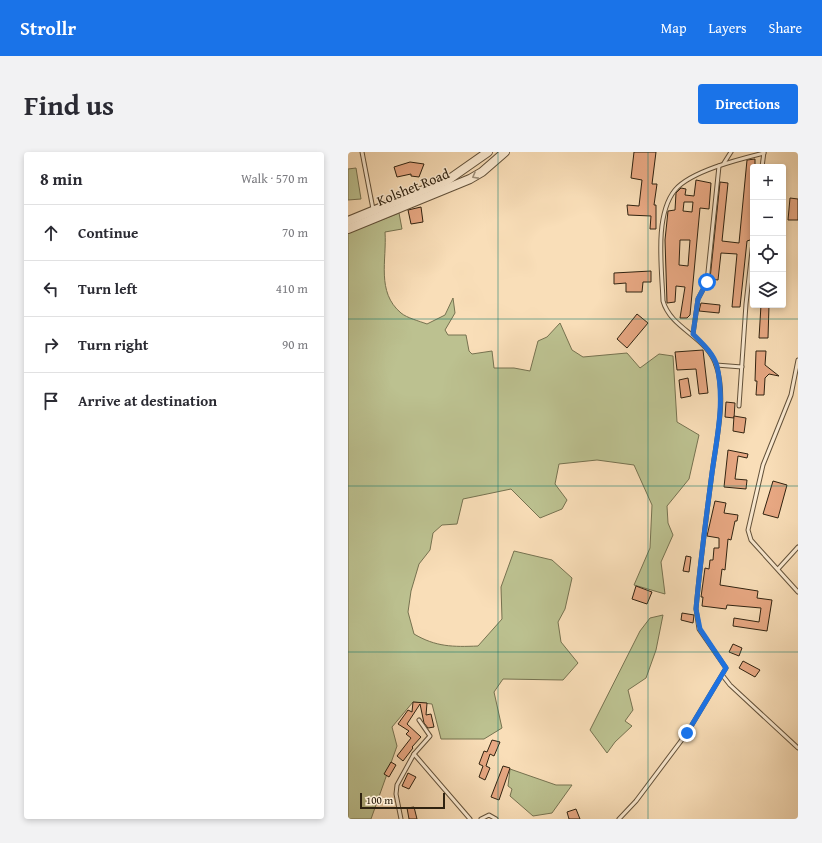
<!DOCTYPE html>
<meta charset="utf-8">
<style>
body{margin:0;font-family:"Gentium Book Plus",serif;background:#f2f2f3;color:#2b2b33}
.controls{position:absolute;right:12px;top:12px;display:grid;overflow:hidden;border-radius:4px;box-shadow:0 2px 6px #0003}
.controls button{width:36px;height:36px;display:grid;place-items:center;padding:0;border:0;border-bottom:1px solid #e1e1e2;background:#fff;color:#2b2b33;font:20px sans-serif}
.scale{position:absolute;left:12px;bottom:10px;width:85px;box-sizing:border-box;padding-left:4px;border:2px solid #2f2210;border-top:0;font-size:11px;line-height:14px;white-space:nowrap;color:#2f2210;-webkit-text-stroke:3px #fbead1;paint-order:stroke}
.stop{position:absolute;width:12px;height:12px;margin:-9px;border:3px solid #1a73e8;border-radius:50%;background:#fff}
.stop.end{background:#1a73e8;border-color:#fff;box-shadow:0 1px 4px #0008}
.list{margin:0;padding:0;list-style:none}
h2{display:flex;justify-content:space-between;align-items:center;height:52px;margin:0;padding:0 16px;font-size:17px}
h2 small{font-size:13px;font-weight:400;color:#7c7c81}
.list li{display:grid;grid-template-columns:26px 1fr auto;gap:12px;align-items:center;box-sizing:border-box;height:56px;padding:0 16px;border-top:1px solid #e1e1e2}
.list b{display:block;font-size:15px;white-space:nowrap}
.list em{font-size:13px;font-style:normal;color:#7c7c81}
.icon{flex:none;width:22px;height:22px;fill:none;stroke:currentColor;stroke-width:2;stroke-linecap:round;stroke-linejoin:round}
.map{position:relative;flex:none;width:450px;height:667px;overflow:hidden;border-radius:4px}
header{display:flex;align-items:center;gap:24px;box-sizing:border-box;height:56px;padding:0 20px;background:#1a73e8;color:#fff}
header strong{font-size:19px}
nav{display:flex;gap:22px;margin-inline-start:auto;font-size:14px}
.intro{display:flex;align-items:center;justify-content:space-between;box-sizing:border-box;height:96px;padding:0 24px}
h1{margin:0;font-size:28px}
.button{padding:10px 18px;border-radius:4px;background:#1a73e8;color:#fff;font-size:14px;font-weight:700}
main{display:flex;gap:24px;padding:0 24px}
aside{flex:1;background:#fff;border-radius:4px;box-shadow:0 2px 6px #0003}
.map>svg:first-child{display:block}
.green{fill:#bcc190;stroke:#767250}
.building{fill:#e8a883;stroke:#2f2210;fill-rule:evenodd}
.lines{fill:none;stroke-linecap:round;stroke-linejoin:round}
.service-casing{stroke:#62513a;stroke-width:5}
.tertiary-casing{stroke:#62513a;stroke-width:10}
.service{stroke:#fbead1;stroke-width:3}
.tertiary{stroke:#fbead1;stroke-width:8}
.oneway{stroke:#9f907a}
.route{stroke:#1a73e8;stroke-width:5}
.grid{fill:none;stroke:#0f766e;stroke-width:1;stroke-opacity:0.55}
.labels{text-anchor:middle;stroke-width:3;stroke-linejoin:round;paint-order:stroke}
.street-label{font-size:14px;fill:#2f2210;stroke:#fbead1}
</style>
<header>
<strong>Strollr</strong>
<nav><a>Map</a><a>Layers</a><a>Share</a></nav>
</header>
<div class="intro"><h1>Find us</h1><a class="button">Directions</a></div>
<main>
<aside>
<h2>8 min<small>Walk · 570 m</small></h2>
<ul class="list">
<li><svg class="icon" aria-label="ahead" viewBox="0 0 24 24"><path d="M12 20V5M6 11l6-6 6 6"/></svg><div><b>Continue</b></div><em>70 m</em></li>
<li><svg class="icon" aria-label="left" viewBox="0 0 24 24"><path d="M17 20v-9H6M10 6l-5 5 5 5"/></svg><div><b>Turn left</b></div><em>410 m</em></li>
<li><svg class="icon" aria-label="right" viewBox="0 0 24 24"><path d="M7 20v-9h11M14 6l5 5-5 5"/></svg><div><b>Turn right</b></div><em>90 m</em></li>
<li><svg class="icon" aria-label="arrive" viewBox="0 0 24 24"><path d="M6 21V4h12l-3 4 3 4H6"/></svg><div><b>Arrive at destination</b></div></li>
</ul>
</aside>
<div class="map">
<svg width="450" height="667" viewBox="0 0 450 667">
<rect width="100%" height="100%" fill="#f9deb8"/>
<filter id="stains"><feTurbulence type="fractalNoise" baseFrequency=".005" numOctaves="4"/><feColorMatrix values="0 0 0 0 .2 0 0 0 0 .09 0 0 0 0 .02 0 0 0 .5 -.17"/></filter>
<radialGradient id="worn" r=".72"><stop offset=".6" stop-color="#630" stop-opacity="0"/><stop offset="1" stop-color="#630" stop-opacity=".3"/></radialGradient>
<!-- green -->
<g class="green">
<path d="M8,16L13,47L0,48V17Z"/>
<path d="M51,61L54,77L37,80C39,108 28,140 53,161C59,166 71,169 79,172L97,163L105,146L107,161L97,178L100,183H118L121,199L124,202L144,199L146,216H166L182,219L190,189L199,185L212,171L224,198L235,205L279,201L292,216L311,202L325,204L329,270L351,283L341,327L319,354L320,371L325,383L313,410L317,442L286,433L302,396L304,353L286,313L249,308L211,312L207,332L219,348L214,357L192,366L163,337L115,347L109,372L94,373L85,381L82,398L71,412L63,439L60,460L66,482C88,495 105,495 130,494L154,467L153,435L166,399L204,408L224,426L217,457L210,470L213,490L230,511L215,528L155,527L146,540L154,576L136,587H93L84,552L65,550L44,575L49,594L23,667H0V81Z"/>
<path d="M315,463L308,498L298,526L280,538L285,558L277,569L284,574L267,590L259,601L242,578L292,479L302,466Z"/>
<path d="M162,617L208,633H224L204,661L185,664L162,644L164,637L160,634Z"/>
</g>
<!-- building -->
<g class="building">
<path d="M286,0H308L304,32H309L306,53H308V77H302L303,64L280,63L279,53L291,54L294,28L283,26Z"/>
<path d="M407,7V15H405V87L399,89L392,155H384L389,102L373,101L370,128L362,127L372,30L380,31L374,89L391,91L399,8Z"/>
<path d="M62,10L76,12L71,25L63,24V22L49,25L46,15Z"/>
<path d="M348,28L363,31L361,57L352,56L342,163L339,166H332L337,135L328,134L327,150L319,151L317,88L320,59L327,58L328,41L333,36L338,37L337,43L346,44ZM336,50H345L344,60L335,59ZM332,88H342L340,114L331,113Z"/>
<path d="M442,46L450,47V68H440Z"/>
<path d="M73,55L75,70L63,72L60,58Z"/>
<path d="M303,119V130H295L294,140H278V131L266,132V121Z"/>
<path d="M353,151L372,153L371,161L351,159Z"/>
<path d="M413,153H421L420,186H411Z"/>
<path d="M289,162L300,171L279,196L269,187Z"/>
<path d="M355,198L360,241L351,242L348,217L329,218L327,200Z"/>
<path d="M408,199H418L417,213L431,224L421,222L417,226L416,243H408L409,229H407Z"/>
<path d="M340,226L343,244L333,246L331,228Z"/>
<path d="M378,250L387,251L386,266L377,265Z"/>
<path d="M386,264L398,266L396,281L385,279Z"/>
<path d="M380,298L400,302L399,306L390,304L387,327L399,328L398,337L376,335Z"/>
<path d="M425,329L439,333L430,366L415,362Z"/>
<path d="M367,349L378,351L376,361L390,363L389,369H387L383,388L380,387L377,418L374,417L372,433L410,439L409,446L424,448L419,479L385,474L386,466L411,470L413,456L379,453L378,457L354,454L355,445H353L357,416L361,417L362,408H365L366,396H371V386L359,384Z"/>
<path d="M338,404L343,405L341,420L335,419Z"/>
<path d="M288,434L304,440L299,452L284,447Z"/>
<path d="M334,461L346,463L345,471L333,468Z"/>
<path d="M385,492L394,496L391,504L381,500Z"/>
<path d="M395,509L412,518L407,525L391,516Z"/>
<path d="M65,550L79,551L78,563L83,562L86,575L80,576L76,571L72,552L59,572L73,585L64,595L65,596L55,609L49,604L63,586L58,582L61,579L50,572L60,558L64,560Z"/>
<path d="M144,588L152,590L146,604L142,602L138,614L142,616L137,628L131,625L135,614L131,612L136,599L139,600Z"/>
<path d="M43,610L48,613L41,625L36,622Z"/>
<path d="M155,614L162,616L151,648L143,645Z"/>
<path d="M60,621L68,625L61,637L54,634Z"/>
<path d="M66,655L69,667H61L59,656Z"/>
<path d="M228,657L232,667H221L219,660Z"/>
</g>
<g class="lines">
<defs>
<g id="service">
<path d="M14,0L25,57"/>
<path d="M376,11L383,0"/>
<path d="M414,15L416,0"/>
<path d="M345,182L350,147L359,130L371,14"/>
<path d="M450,208L443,243L415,313L400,378L403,388L450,440"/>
<path d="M368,213L394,215"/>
<path d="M391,254L398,152L405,90"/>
<path d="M430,417L450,395"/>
<path d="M375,524L382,533L450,596"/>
<path d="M71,568L82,584L66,602L122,667"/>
<path d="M53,667L48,642L49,633L66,602"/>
<path d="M133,667L141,663L148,667"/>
<path d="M271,667L288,649L339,581L378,516L351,477L348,457C352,412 358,367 364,321C368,289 379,245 368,213C358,184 323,177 315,149C314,117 306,64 327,38C343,19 392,7 416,1"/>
</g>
<g id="tertiary">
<path d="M0,69L100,28L140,0"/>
<path d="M0,77L122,27L134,20L157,0"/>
</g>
</defs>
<!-- service casing -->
<use href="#service" class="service-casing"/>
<!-- tertiary casing -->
<use href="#tertiary" class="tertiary-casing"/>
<!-- service -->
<use href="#service" class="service"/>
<!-- tertiary -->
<use href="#tertiary" class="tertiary"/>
</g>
<!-- one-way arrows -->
<defs><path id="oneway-chevron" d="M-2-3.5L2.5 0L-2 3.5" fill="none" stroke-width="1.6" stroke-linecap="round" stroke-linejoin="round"/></defs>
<use class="oneway" href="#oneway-chevron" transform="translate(127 24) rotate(151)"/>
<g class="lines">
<!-- route -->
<path class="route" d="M339,581L378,516L352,477L348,457C352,412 358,366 364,321C369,285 377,250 369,214C366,202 354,191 345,182L350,147L359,130"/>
</g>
<!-- grid -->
<path class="grid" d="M150,0V667M300,0V667M0,167H450M0,334H450M0,500H450"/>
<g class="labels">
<!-- street labels -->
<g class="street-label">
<text transform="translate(65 35) rotate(-22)" y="5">Kolshet Road</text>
</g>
</g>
<rect width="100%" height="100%" filter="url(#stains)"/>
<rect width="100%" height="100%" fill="url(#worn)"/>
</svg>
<div class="controls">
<button>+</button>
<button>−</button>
<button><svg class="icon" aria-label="locate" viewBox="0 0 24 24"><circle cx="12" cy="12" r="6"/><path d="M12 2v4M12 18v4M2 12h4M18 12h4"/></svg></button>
<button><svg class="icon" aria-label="layers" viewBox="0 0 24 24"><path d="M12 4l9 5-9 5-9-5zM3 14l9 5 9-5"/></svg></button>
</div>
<div class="scale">100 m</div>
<div class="stop" style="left:359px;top:130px"></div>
<div class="stop end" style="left:339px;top:581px"></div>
</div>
</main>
